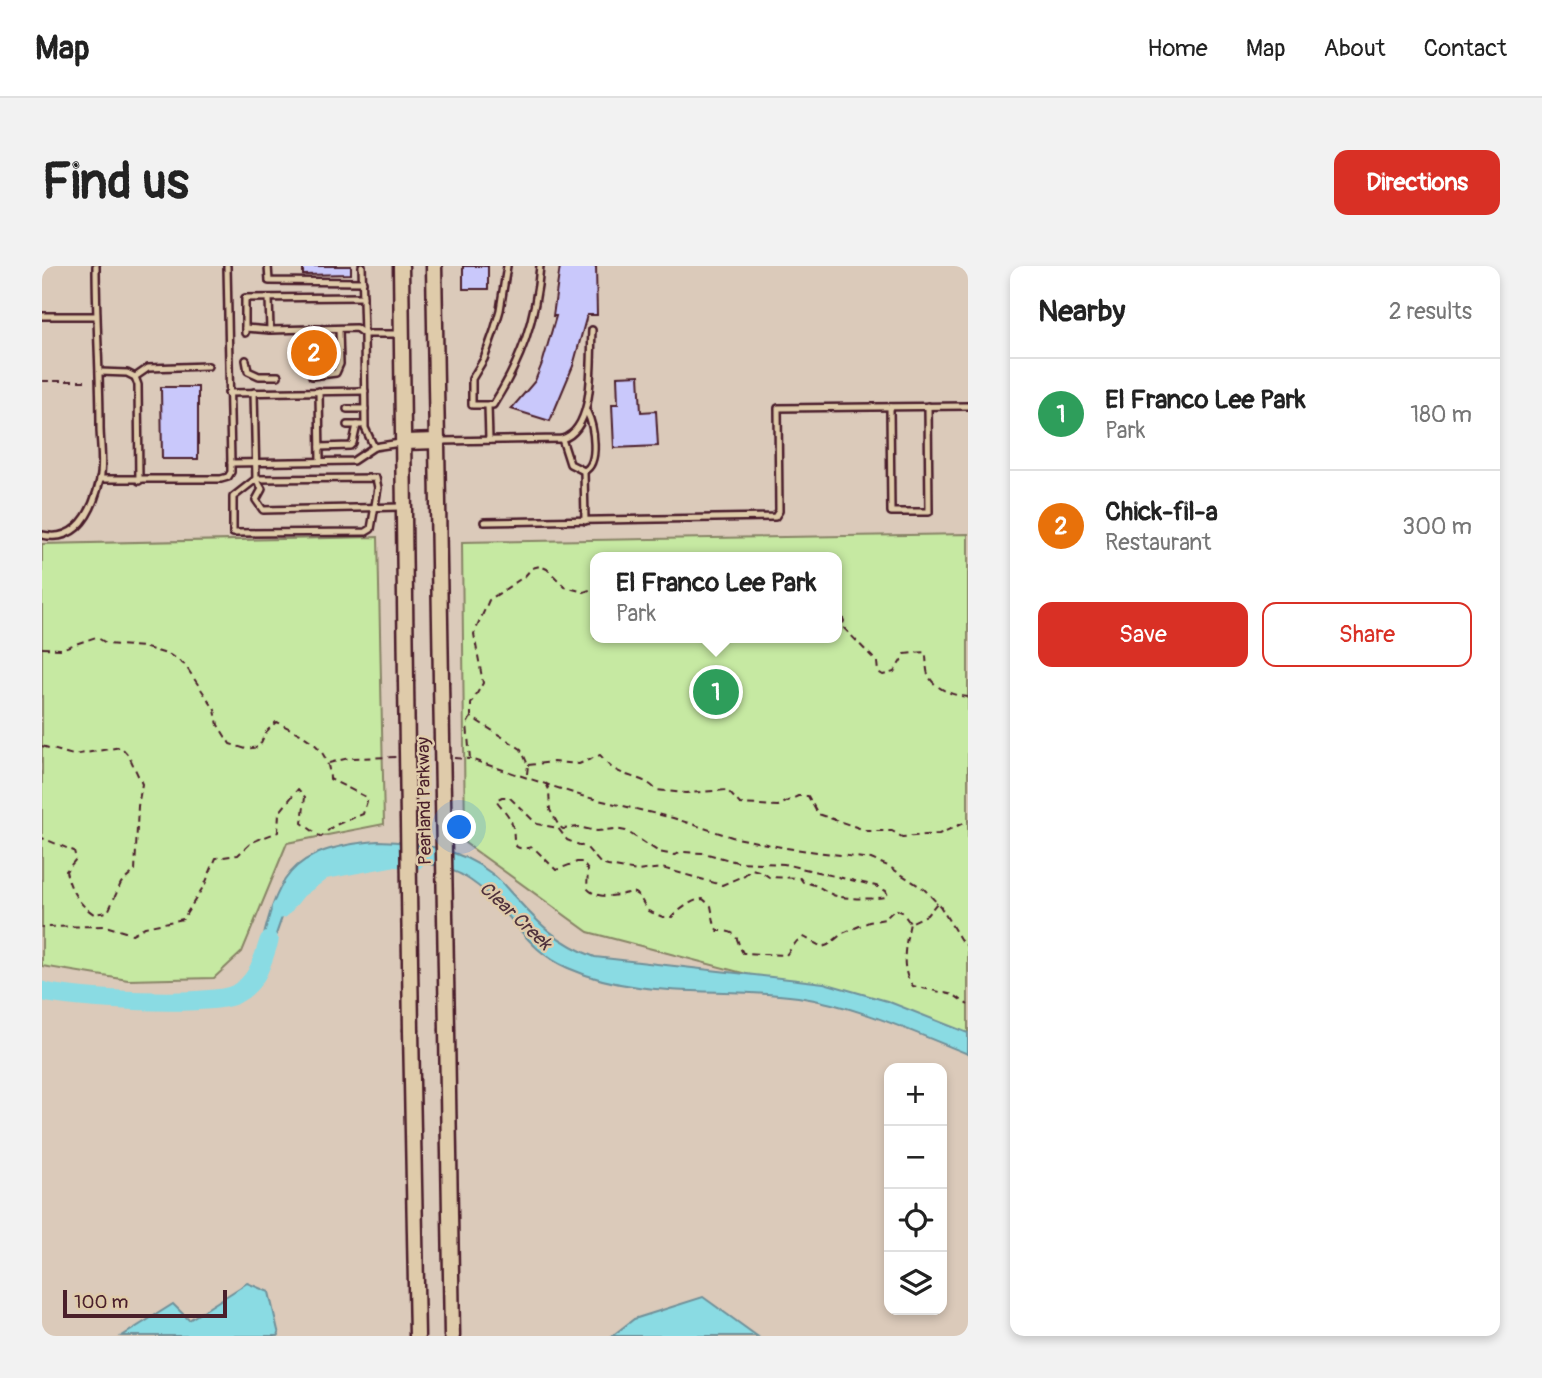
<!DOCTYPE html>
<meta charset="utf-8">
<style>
body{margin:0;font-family:Pangolin,sans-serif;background:#f2f2f2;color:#222}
.controls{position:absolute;right:21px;bottom:21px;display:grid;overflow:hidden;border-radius:14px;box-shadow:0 4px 10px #0003}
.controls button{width:63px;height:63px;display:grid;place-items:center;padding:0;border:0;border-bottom:2px solid #e0e0e0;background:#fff;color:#222;font:35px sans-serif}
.scale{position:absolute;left:21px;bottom:18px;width:164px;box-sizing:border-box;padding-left:7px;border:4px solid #4a1f2b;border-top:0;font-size:19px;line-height:24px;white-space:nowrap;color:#4a1f2b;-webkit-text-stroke:5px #dfcbaa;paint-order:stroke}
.you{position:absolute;left:418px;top:562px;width:24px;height:24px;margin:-18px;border:5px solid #fff;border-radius:50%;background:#1a73e8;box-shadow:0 0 0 10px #1a73e833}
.badge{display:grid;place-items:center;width:46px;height:46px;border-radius:50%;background:#d93025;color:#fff;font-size:23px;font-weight:700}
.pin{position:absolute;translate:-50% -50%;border:4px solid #fff;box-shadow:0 2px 7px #0006}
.popup{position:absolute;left:548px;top:286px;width:252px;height:91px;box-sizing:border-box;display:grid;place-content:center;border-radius:14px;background:#fff;filter:drop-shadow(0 2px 5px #0005);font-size:23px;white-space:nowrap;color:#767676}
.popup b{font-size:26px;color:#222}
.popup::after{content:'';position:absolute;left:50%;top:100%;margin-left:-14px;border:14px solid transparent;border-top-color:#fff}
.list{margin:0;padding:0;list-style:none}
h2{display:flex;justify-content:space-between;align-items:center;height:91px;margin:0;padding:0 28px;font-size:30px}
h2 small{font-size:23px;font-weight:400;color:#767676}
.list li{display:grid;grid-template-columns:46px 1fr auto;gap:21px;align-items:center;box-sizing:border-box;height:112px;padding:0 28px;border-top:2px solid #e0e0e0}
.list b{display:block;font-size:26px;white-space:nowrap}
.list p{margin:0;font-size:23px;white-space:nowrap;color:#767676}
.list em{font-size:23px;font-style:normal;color:#767676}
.actions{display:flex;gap:14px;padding:21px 28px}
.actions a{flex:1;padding:16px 0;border:2px solid #d93025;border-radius:14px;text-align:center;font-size:24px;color:#d93025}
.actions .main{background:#d93025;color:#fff}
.icon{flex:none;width:38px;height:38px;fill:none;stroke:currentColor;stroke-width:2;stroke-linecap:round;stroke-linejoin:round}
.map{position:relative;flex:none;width:926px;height:1070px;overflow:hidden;border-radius:14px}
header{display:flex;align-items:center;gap:42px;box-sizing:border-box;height:98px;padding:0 35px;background:#fff;border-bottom:2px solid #e0e0e0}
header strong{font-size:33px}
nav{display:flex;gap:38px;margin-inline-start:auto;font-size:24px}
.intro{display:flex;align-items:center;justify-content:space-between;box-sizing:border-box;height:168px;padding:0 42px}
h1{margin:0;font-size:49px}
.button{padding:18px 32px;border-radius:14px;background:#d93025;color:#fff;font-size:24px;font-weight:700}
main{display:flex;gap:42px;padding:0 42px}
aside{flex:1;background:#fff;border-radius:14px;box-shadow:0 4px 10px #0003}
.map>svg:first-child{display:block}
.green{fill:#c6e9a2;stroke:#888466;stroke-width:2;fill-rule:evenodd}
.water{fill:#8adbe3;stroke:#709099;stroke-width:2}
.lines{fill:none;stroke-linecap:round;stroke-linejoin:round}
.river{stroke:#8adbe3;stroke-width:19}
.building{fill:#c9c8fb;stroke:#4a1f2b;stroke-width:2}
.lane-casing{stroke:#4a1f2b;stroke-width:10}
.secondary-casing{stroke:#4a1f2b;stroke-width:19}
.path{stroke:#4a1f2b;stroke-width:2;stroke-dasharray:7 5;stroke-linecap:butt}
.lane{stroke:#dfcbaa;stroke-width:5}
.secondary{stroke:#dfcbaa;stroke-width:14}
.secondary-bridge-casing{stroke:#4a1f2b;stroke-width:19;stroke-linecap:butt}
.secondary-bridge{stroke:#dfcbaa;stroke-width:14}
.labels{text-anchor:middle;stroke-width:5;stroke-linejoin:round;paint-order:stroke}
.street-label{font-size:18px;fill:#4a1f2b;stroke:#dfcbaa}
.water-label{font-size:19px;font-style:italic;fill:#50323d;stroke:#dfcbaa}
</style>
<header>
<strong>Map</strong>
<nav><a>Home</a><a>Map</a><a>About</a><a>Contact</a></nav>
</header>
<div class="intro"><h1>Find us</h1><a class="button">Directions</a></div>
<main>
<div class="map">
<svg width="926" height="1070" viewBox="0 0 926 1070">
<rect width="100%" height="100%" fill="#dbcaba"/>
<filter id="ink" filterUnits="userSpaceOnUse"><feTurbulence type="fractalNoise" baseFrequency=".0143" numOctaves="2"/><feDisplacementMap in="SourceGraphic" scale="14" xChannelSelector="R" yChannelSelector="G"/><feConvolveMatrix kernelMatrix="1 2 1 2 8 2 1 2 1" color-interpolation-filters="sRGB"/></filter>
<g filter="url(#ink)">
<!-- green -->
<g class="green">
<path d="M926,268V780L791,731L546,666L423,577L420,276ZM553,291H795V372H553Z"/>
<path d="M336,271L342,558L245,577L200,686L172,712L86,714L0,700V278Z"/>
</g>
<!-- water -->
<g class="water">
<path d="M336,575C376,576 417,582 449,607C458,613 465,623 472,630C498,659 516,677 553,691L782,717L845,735L926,767V788C871,766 815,740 756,731C679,720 600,735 526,702C487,685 478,659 449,632C442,624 430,615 420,609C399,598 340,586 317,590C298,593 273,598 259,614C243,632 233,677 222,701L216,694C235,611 244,583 336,575Z"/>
<path d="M205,1017L227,1026L237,1069L236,1070H80L131,1038L147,1054Z"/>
<path d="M661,1031L715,1070H570L592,1053Z"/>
</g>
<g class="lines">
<!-- river -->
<g class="river">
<path d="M239,643L255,623L281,604L351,591L373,594"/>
<path d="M0,725C27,734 172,741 194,728C216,716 220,696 227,675"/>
</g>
</g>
<!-- building -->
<g class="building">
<path d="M261,0H309V8L261,9Z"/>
<rect x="421" y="0" width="25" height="23"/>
<path d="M518,0H554L555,49H545L531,100L508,155L469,143L493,115L501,95L514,50H511Z"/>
<path d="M597,109L599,146L614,145L616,180L572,182L570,138H576L575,110Z"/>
<path d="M119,121H156V193H120Z"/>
</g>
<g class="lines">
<defs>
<g id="lane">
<path d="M185,0L189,197L311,195L332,181L358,177"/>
<path d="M226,0L227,15L321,16"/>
<path d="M320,0L322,68H360"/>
<path d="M465,0L458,44L452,65L442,93L430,113V139H451C479,95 494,53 498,0"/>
<path d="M227,32L228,64L314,62L322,68L323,162L332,181"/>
<path d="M0,50H54"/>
<path d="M203,62L228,64"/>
<path d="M203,67V32L321,31"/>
<path d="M204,94L206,105L217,110H236"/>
<path d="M58,106L85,107L93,111L96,119L97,215"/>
<path d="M270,110L294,107L298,98L297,63"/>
<path d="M93,111L106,102L166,100"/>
<path d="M277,125L278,195"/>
<path d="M212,126L214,213L220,223L214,234L221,244L359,241"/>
<path d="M186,127L323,125"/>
<path d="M446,139L447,174"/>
<path d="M848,141L849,246H887L886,140"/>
<path d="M305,143H323"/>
<path d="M305,159H319"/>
<path d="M520,173L528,198L542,205C558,198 552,160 545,146"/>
<path d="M399,175L520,173C554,163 548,94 550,64"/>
<path d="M278,181L308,180L311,177L315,159"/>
<path d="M542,205L543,255"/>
<path d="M334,212L336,222L329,263L324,266L191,267V231L214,213Z"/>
<path d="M58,213H179L186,211L189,206V197"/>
<path d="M442,256L733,251L737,245L736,142L926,140"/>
<path d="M0,269C36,277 51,244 58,214C62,198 58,177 58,161C58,107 54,54 54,0"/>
</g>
<g id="secondary">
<path d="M359,0L364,415"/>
<path d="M392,0L399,415"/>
<path d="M362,176L396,175"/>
<path d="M369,765L375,1070"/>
<path d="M405,765L410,1070"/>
</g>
</defs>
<!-- lane casing -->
<use href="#lane" class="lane-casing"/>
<!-- secondary casing -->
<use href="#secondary" class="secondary-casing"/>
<!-- path -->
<g class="path">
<path d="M0,115H48"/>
<path d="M795,340L802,355L800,360L835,396L836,406L841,409L852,406L863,388L883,386C885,393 884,397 885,404C887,421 911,430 926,431"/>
<path d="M0,382L19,383L54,371L66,378L101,381L128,389L143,399L173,444L176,459L188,478L204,483L217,481L224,466L234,456C261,469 287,479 288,513L326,532L321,548L291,560L279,571L260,557L263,531L256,523L237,547L236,566L210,576L196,589L174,592L163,618L141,653L103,661L90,668L63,660L0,661"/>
<path d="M429,451L425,458L428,493L540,530L631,552L690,571L744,582L829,593L846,600L882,623L898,640L918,673L926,681"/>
<path d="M0,480L31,489L79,481L87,490L100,518L96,540L93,605L79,617L66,646L52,648C36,638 28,623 24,605L34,593L32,585L0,572"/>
<path d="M377,490L389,491"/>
<path d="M412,492L427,493"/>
<path d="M287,497L307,492L354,491"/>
<path d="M486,499L511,496L537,498L558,489C562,493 565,498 569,501C583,512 604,511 614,524L644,527L685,524L698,538L736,540L756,530H766L776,548L826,565H850L860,571L897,568L926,555"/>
<path d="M485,508L486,499L479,483L429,451V438L441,417L432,368L447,334L483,310L490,302L498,300L505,303L523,321L542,326L553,322"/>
<path d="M504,517L507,524L508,544L517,560L521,563L536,561L555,565L573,563L584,565L617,586L632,589L641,586L662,587L695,596L742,598L834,620L844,625L846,630C838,634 800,633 791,629C780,623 774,618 761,616L758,612L727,611L720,606L710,603L701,610L680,619L620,602L595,605L566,600L559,598L545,582L525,574L516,562L495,558L467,531H460L454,534C459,541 468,550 470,558C475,573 465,587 491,581L514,604L535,596H540L546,604L545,622C556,635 576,629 591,626L597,630L606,645L621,651H630C637,644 651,633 661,633L669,640L673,661L676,665C699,665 692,672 701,687L744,689L755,675L762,671L780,681L786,679L801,667L827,656L843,653L853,643L860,646L868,657"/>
<path d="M895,637L885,649L868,657C864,676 857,704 871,720L912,729L926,739"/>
</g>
<!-- lane -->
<use href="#lane" class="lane"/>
<!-- secondary -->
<use href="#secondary" class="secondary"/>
<defs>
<g id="secondary-bridge">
<path d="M364,415L369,765"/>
<path d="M399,415L405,765"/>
</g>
</defs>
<!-- secondary-bridge casing -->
<use href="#secondary-bridge" class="secondary-bridge-casing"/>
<!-- secondary-bridge -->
<use href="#secondary-bridge" class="secondary-bridge"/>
</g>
</g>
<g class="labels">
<!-- street labels -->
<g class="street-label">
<text transform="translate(382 535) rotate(-91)" y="6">Pearland Parkway</text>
</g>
<!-- water labels -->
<g class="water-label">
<text transform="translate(474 649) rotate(43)" y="7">Clear Creek</text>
</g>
</g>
</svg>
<div class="controls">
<button>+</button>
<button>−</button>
<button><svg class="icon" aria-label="locate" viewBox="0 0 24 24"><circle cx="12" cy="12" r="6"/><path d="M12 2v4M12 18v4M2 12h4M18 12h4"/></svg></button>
<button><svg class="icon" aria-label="layers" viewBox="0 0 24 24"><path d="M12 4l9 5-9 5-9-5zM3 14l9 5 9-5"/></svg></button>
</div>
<div class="scale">100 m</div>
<div class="you"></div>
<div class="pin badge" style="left:674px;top:426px;background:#2e9e5b">1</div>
<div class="popup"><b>El Franco Lee Park</b>Park</div>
<div class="pin badge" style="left:272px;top:87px;background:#e8710a">2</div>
</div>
<aside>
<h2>Nearby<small>2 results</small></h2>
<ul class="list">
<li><span class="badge" style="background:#2e9e5b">1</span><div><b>El Franco Lee Park</b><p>Park</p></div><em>180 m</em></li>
<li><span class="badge" style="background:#e8710a">2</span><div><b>Chick-fil-a</b><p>Restaurant</p></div><em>300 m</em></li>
</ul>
<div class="actions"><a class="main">Save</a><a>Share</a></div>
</aside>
</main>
